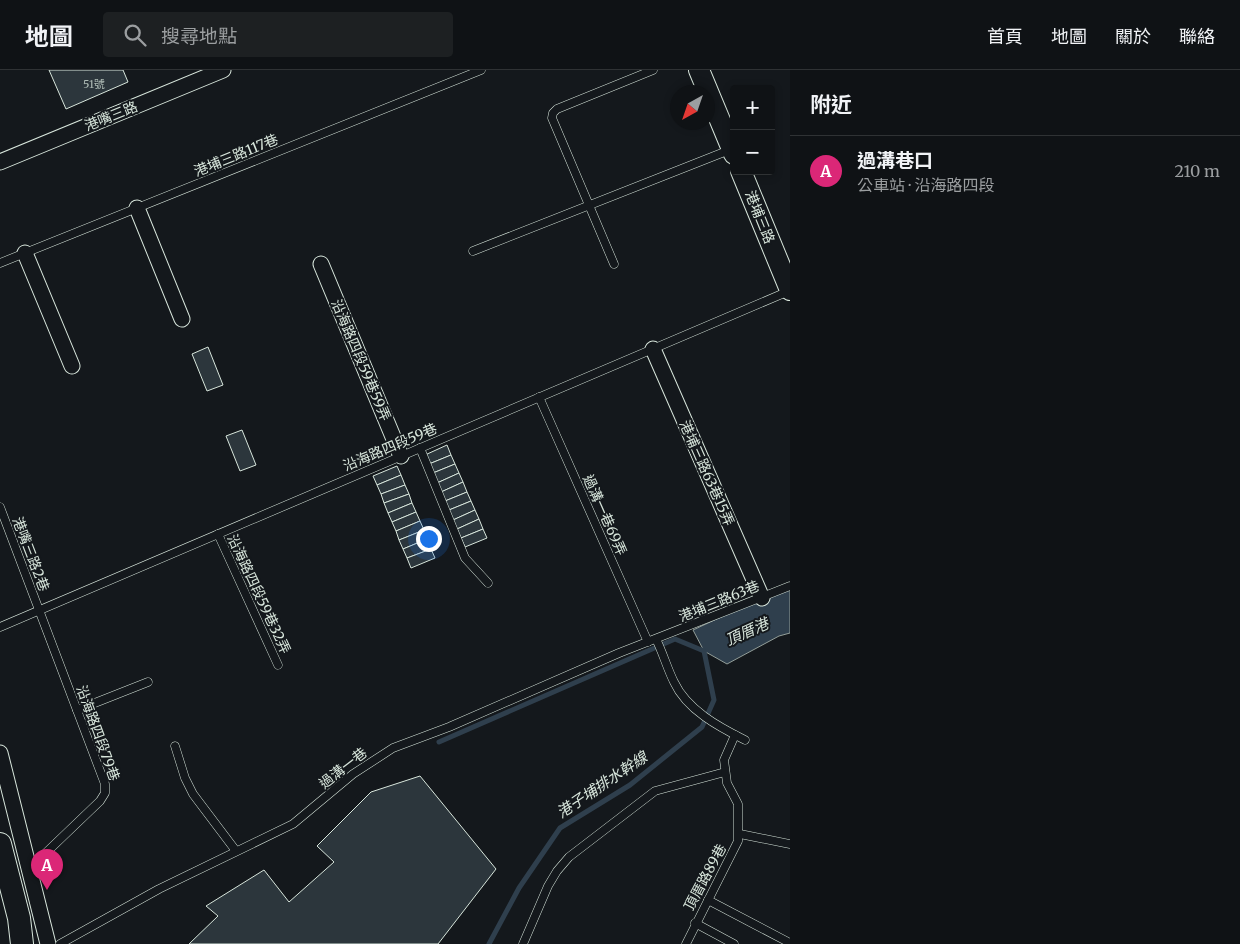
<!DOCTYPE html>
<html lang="zh-TW">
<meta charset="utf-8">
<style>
body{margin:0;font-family:Merriweather,"Noto Sans TC",serif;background:#1d2022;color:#f1f3f6}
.controls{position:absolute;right:15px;top:15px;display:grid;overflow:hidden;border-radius:5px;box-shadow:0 2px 8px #0003}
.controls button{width:45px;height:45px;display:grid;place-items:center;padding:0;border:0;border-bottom:1px solid #2f3234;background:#0f1215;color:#f1f3f6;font:25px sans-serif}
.compass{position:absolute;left:670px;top:15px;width:45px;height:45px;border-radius:50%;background:#0f1215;box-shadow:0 2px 8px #0003;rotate:220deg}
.you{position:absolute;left:428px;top:468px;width:18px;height:18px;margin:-12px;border:4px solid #fff;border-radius:50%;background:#1a73e8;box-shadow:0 0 0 8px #1a73e833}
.badge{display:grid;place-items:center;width:32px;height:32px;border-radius:50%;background:#db2777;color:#fff;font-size:16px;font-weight:700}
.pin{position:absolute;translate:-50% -41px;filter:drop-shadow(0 1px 2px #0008)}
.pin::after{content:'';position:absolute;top:26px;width:18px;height:15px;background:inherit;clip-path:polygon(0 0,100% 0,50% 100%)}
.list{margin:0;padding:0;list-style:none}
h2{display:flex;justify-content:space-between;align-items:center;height:65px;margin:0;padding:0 20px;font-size:21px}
h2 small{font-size:16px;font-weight:400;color:#9b9ea0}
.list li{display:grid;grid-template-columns:32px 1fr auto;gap:15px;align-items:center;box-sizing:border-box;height:70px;padding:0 20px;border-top:1px solid #2f3234}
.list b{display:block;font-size:19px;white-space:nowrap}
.list p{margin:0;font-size:16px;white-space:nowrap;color:#9b9ea0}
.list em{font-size:16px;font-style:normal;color:#9b9ea0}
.icon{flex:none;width:28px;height:28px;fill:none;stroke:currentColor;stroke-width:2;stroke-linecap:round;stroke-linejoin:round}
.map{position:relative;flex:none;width:790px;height:874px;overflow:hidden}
header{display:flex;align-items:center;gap:30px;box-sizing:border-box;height:70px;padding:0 25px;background:#0f1215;border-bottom:1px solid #2f3234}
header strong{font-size:24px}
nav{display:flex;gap:28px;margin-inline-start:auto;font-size:18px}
.search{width:350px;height:45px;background:#1d2022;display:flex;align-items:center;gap:12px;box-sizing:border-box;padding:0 18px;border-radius:5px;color:#9b9ea0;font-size:19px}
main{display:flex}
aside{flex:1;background:#0f1215}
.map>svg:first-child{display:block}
.water{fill:#2f3f4d;stroke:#939e99}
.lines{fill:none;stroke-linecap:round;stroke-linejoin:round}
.stream{stroke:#2f3f4d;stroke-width:5}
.building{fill:#2c363c;stroke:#d8e6dc}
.lane-casing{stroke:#d8e6dc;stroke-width:9}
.street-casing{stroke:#d8e6dc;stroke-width:17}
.secondary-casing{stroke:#d8e6dc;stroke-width:22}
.primary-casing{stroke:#d8e6dc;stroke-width:24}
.lane{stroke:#14181c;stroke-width:8}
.street{stroke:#14181c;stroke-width:15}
.secondary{stroke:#14181c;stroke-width:20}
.primary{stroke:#14181c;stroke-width:22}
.labels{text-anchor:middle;stroke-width:4;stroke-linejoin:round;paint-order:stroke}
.number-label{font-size:11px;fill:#adbab4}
.street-label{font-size:14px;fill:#d8e6dc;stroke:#14181c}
.water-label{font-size:15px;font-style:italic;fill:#d8e6dc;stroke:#14181c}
</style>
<header>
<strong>地圖</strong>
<div class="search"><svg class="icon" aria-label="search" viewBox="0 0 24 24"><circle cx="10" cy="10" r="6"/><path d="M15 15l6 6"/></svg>搜尋地點</div>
<nav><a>首頁</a><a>地圖</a><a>關於</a><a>聯絡</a></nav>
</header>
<main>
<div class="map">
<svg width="790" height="874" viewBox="0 0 790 874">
<rect width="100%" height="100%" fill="#14181c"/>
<!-- water -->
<path class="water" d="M790,518V563L779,566L727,594L704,581L693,560L779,520Z"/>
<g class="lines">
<!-- stream -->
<path class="stream" d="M439,672L675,569L704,581L714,630L702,657L630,715L560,758L519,818L489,874"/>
</g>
<!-- building -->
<g class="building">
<path d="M49,0H123L128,12L66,39Z"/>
<path d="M208,277L223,315L207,321L192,284Z"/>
<path d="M242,360L256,395L240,401L226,366Z"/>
<path d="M447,375L451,385L429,394L425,385Z"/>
<path d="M451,385L455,394L433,403L429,394Z"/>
<path d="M455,394L459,403L437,413L433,403Z"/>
<path d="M397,396L401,405L377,415L373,406Z"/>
<path d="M459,403L463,412L441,422L437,413Z"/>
<path d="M401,405L405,415L381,424L377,415Z"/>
<path d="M463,412L467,422L445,431L441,422Z"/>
<path d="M405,415L409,424L384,433L381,424Z"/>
<path d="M467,422L471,431L449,440L445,431Z"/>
<path d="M409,424L412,433L388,443L384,433Z"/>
<path d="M471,431L475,440L453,450L449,440Z"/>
<path d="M412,433L416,442L392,452L388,443Z"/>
<path d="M475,440L479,449L457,459L453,450Z"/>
<path d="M416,442L420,451L396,461L392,452Z"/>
<path d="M479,449L483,459L461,468L457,459Z"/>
<path d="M420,451L424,460L399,470L396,461Z"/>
<path d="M483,459L487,468L465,477L461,468Z"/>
<path d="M424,460L427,469L403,479L399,470Z"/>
<path d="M427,469L431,479L407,488L403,479Z"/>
<path d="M431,479L435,488L411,498L407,488Z"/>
<path d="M420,706L496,799L438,874H189L218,846L206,836L264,800L289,832L334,792L317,776L371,722Z"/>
</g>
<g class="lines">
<defs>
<g id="lane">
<path d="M473,181L732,79"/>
<path d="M0,193L481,0"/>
<path d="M614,194L552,48L553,43L557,39L653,0"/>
<path d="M539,327L648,572"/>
<path d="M420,378L465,488L488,513"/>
<path d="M0,437L105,714V723L100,731L30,798"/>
<path d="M218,464L278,595"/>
<path d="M0,557L789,221"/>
<path d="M656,569C663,583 667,598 674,612C687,640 719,657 745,670"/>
<path d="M77,640L148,612"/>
<path d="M175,676L185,708L193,724L236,781"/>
<path d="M740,764L790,774"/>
<path d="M708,830L790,873"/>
<path d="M695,853L734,874"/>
<path d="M60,874L159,819L293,754L353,704L393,678L449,657L619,583L790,516"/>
<path d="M523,874L548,816L557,801L569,787L655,721L725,702"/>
<path d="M686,874L738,771V734L727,713L724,690L735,665"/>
</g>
<g id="street">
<path d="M0,92L223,0"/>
<path d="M137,138L182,249"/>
<path d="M25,183L72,296"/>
<path d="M321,194L401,386"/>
<path d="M653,279L762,528"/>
<path d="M0,683L48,874"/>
</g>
<g id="secondary">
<path d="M699,0L734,84"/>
<path d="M741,101L790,220"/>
</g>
<path id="primary" d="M0,774L19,848L22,874"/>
</defs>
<!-- lane casing -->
<use href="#lane" class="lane-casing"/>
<!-- street casing -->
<use href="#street" class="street-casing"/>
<!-- secondary casing -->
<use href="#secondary" class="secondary-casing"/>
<!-- primary casing -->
<use href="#primary" class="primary-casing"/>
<!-- lane -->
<use href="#lane" class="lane"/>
<!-- street -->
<use href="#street" class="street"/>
<!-- secondary -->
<use href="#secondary" class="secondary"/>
<!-- primary -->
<use href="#primary" class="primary"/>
</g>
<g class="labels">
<!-- number labels -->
<g class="number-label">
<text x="94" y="18">51號</text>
</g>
<!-- street labels -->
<g class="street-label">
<text transform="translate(111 46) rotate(-22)" y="5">港嘴三路</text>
<text transform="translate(236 85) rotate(-22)" y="5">港埔三路117巷</text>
<text transform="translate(760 147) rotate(68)" y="5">港埔三路</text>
<text transform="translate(361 290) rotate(67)" y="5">沿海路四段59巷59弄</text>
<text transform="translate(390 377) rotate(-23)" y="5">沿海路四段59巷</text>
<text transform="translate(707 403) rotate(66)" y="5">港埔三路63巷15弄</text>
<text transform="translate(605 445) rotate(66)" y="5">過溝一巷69弄</text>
<text transform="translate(31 484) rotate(69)" y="5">港嘴三路2巷</text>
<text transform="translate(259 524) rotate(65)" y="5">沿海路四段59巷32弄</text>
<text transform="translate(719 531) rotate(-22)" y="5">港埔三路63巷</text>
<text transform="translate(98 663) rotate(70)" y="5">沿海路四段79巷</text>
<text transform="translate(343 698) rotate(-38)" y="5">過溝一巷</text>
<text transform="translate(705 807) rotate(-62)" y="5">頂厝路89巷</text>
</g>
<!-- water labels -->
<g class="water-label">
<text transform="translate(747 562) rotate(-24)" y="5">頂厝港</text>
<text transform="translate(602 715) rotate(-34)" y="5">港子埔排水幹線</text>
</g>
</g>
</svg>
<div class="controls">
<button>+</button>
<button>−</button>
</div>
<svg class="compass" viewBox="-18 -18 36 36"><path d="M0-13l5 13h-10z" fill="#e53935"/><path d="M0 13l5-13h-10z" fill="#9b9ea0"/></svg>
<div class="you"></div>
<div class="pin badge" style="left:47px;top:820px">A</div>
</div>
<aside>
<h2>附近<small></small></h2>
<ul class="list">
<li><span class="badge">A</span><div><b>過溝巷口</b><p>公車站 · 沿海路四段</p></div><em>210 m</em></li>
</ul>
</aside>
</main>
